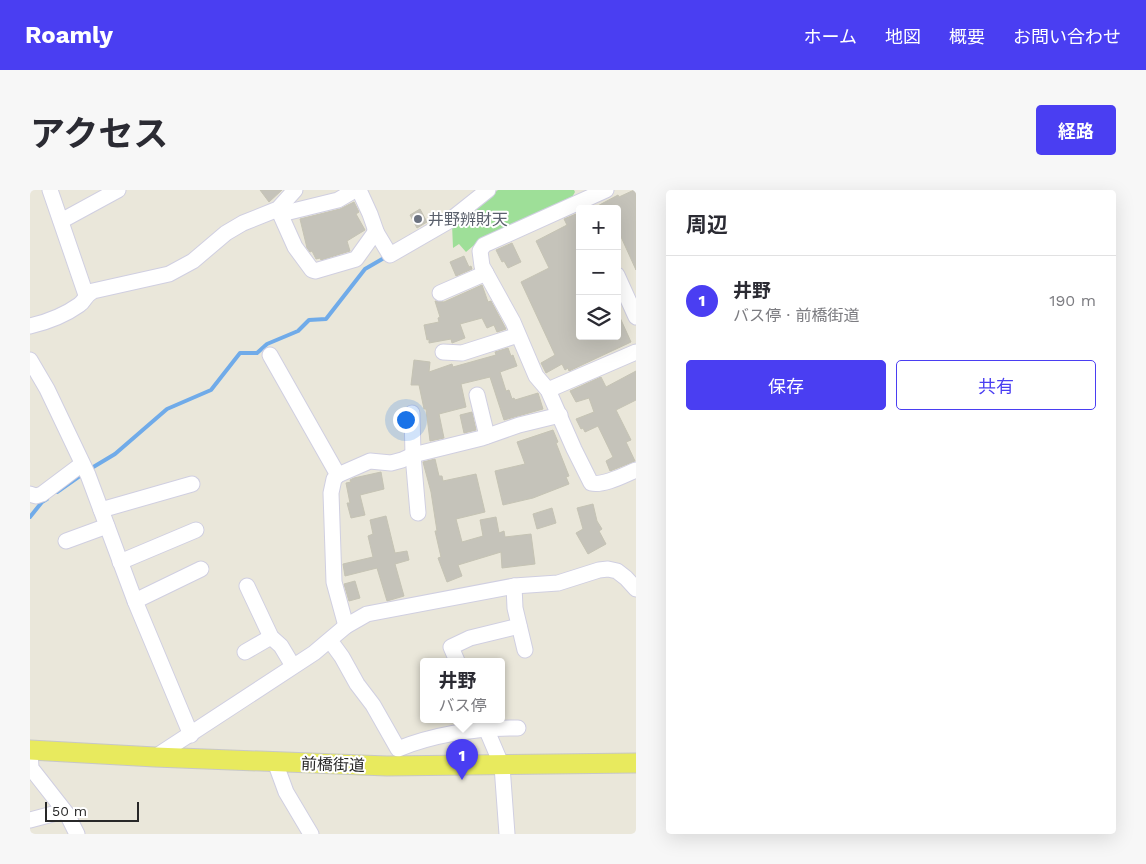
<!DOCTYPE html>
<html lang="ja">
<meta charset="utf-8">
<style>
body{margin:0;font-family:"Work Sans","Noto Sans JP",sans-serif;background:#f7f7f7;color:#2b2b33}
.controls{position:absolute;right:15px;top:15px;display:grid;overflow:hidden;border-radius:5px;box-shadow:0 5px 20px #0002}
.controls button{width:45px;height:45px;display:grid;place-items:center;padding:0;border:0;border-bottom:1px solid #e1e1e2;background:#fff;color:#2b2b33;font:25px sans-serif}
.scale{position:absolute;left:15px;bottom:12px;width:94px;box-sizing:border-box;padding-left:5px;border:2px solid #282828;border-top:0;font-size:14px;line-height:18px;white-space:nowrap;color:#282828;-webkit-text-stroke:4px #fff;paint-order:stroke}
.you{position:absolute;left:375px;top:229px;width:18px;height:18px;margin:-12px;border:4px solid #fff;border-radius:50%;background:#1a73e8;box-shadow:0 0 0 8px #1a73e833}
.badge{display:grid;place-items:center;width:32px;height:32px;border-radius:50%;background:#4a3ef2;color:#fff;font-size:16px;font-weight:700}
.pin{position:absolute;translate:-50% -41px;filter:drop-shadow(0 1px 2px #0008)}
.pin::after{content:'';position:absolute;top:26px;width:18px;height:15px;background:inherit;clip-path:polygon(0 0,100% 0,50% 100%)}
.popup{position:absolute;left:390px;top:468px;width:85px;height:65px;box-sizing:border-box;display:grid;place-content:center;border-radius:5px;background:#fff;filter:drop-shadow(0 1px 4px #0005);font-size:16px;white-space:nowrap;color:#7c7c81}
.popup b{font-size:19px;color:#2b2b33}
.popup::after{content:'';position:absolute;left:50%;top:100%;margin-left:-10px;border:10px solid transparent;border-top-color:#fff}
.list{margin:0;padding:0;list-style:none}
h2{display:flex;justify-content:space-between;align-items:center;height:65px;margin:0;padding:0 20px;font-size:21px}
h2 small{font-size:16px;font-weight:400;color:#7c7c81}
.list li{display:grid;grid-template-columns:32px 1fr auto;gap:15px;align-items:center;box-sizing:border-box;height:90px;padding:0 20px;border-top:1px solid #e1e1e2}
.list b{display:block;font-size:19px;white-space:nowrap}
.list p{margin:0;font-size:16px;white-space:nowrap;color:#7c7c81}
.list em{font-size:16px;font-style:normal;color:#7c7c81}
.actions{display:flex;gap:10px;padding:15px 20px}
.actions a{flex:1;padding:11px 0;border:1px solid #4a3ef2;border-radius:5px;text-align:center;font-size:18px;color:#4a3ef2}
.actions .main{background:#4a3ef2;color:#fff}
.icon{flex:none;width:28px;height:28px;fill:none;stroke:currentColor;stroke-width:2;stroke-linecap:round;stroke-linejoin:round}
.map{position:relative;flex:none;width:606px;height:644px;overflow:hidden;border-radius:5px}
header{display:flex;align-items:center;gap:30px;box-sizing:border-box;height:70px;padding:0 25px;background:#4a3ef2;color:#fff}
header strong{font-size:24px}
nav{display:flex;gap:28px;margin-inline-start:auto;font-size:18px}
.intro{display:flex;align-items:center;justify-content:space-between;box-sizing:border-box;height:120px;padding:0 30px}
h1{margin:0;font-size:35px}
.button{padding:12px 22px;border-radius:5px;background:#4a3ef2;color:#fff;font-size:18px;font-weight:700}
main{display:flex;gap:30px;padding:0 30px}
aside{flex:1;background:#fff;border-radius:5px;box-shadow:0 5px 20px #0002}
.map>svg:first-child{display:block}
.green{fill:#9edf98}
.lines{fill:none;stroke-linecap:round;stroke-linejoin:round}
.stream{stroke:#70abe9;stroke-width:4}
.building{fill:#c5c3ba;stroke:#c5c3b4}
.minor-casing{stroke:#d0cfe1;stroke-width:17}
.major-casing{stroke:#c7c7c7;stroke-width:21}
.minor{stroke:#fff;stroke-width:15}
.major{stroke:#e8ea5e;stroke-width:19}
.worship-dot{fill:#6b7280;stroke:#fff;stroke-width:2}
.labels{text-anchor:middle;stroke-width:4;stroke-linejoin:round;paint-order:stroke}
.worship-label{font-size:16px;fill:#5b616d;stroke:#fff;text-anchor:start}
.street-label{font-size:16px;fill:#282828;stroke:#fff}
</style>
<header>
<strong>Roamly</strong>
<nav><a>ホーム</a><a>地図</a><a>概要</a><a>お問い合わせ</a></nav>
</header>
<div class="intro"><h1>アクセス</h1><a class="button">経路</a></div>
<main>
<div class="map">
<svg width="606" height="644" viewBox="0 0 606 644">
<rect width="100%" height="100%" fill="#eae7da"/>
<!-- green -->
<path class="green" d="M468,0H544L545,2L541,9L443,56L436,62L429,54L423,58L422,34Z"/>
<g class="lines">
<!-- stream -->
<g class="stream">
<path d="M60,279L85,264L137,219L181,200L210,163H227L237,154L268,141L279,130L296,129L335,79L354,68"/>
<path d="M27,302L54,283"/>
<path d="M0,327L12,312L17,309"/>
</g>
</g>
<!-- building -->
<g class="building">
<path d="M230,0H252L239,12Z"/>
<path d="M604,0H606V80L587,38V19H562L588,5L589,7Z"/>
<path d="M324,12L329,22L326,24L335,40L317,51L320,61L291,70L290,68L286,69L282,61L280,62L277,58L270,29L310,19Z"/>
<path d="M390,19L397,32L387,38L380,25Z"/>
<path d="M546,24L547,26L550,25V146H587V121L601,152L539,181L538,178L535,180L532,174L516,183L511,173L525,165L491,92L519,78L506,51L537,35L534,29Z"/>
<path d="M482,53L491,72L478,78L474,71L472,72L466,60Z"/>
<path d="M434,66L439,77L441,76L442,79L426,86L420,72Z"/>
<path d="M452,95L458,112L461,111L476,139L467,142L464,135L457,138L452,128L430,134L435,148L422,153L421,149L399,153V149L397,150L394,135L409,132L408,128L410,127L405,111L414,112Z"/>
<path d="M478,158L481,166L483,165L487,176L470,182L476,201L479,200L482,209L484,208L485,210L508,203L513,219L474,230L460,187L431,194L436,217L409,224L414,248L400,251L396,219H394L389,195H381L384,170L400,172L399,182L422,174L423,177L466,165L465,162Z"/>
<path d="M606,181V210L586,220L601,250L596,252L605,271L580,281L576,271L583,267L568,236L555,242L553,238L551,239L546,229L564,222L559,208L546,212L540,201L571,187L576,197Z"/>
<path d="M442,222L446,240L434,243L430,225Z"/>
<path d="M523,240L528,252L526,253L539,286L536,287L539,294L503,308L473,315L465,281L495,274L487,252Z"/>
<path d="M405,269L409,286H412L413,291L446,284L455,322L426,329L432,352L453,346L450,330L466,327L469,343L474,341L475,347L501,344L505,374L472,378L471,362L428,375L432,386L417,392L408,368L411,367L405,341H407L401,302L393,272Z"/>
<path d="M351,282L354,299L330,305L335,325L321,328L317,313H320L316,293L321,292L320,290L324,288Z"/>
<path d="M563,314L567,331L572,339L569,341L576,354L558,364L546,343L553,339L547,318Z"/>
<path d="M522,318L526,333L507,339L503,324Z"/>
<path d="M356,326L365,363L377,361L379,370L365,374L374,406L357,411L347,378L315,386L313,374L343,367L338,346L343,344L340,330Z"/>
<path d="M325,391L330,408L319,411L314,394Z"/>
</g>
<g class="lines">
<defs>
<g id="minor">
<path d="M20,0L56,105"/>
<path d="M576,0L454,55L450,61L452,76L483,132L506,186L518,200L544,259L561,293C574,296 594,285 606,280"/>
<path d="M248,19L265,57L282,80L285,81L326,69L346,41L340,24L329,0"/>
<path d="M251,24L308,10L325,0"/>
<path d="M31,31L88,0"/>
<path d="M345,40L360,65L419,31L458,0"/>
<path d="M587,85L606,127"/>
<path d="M410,103L456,83"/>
<path d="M0,136C17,132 35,125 49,115C56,110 53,107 63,101L139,84L163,71L196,43L213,33L248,19L265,0"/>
<path d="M413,162L432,163L488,145"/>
<path d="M240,165L308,285"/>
<path d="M0,170L17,199L58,285L105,411L161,545"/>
<path d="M518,200L606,162"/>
<path d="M447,205L457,246"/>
<path d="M382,223L383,265L388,323"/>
<path d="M0,304L6,306L12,304L52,274"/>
<path d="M71,320L162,294"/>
<path d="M36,351L77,336"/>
<path d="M90,372L166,340"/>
<path d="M217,396L241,447L251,456L263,476"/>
<path d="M484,396L485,418L495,460"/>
<path d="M105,411L171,379"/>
<path d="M316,436L304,392L301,303L304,289L308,285L340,271L361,273L372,270L383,265L452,248L489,235L530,225"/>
<path d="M299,452L304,456L312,467L327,494L343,515L368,559C405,544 448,538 488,538"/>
<path d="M215,462L241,447"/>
<path d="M427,471L421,457L440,448L489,436"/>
<path d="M452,529L472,576L477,644"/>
<path d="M0,560L1,578L37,624L47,644"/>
<path d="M125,567L284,463L316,436L337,424L484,396L528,393L569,380L578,379L587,381L596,388L606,399"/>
<path d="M245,572L256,602L281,644"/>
<path d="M0,630L34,621"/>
</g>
<path id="major" d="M0,560L125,567L357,576L606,573"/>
</defs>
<!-- minor casing -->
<use href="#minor" class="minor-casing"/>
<!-- major casing -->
<use href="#major" class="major-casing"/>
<!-- minor -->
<use href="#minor" class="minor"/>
<!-- major -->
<use href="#major" class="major"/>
</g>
<!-- markers -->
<circle class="worship-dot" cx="388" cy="29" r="5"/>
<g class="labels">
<!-- worship labels -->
<g class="worship-label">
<text x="398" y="35">井野辨財天</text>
</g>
<!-- street labels -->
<g class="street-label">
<text transform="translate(303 574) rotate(2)" y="6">前橋街道</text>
</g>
</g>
</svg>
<div class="controls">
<button>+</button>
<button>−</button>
<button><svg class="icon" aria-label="layers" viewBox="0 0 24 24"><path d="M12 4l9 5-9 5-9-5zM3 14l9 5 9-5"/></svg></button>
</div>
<div class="scale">50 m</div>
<div class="you"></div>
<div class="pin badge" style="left:432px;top:590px">1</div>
<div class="popup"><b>井野</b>バス停</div>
</div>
<aside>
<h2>周辺<small></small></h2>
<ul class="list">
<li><span class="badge">1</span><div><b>井野</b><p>バス停 · 前橋街道</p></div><em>190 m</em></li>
</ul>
<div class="actions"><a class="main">保存</a><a>共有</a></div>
</aside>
</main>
